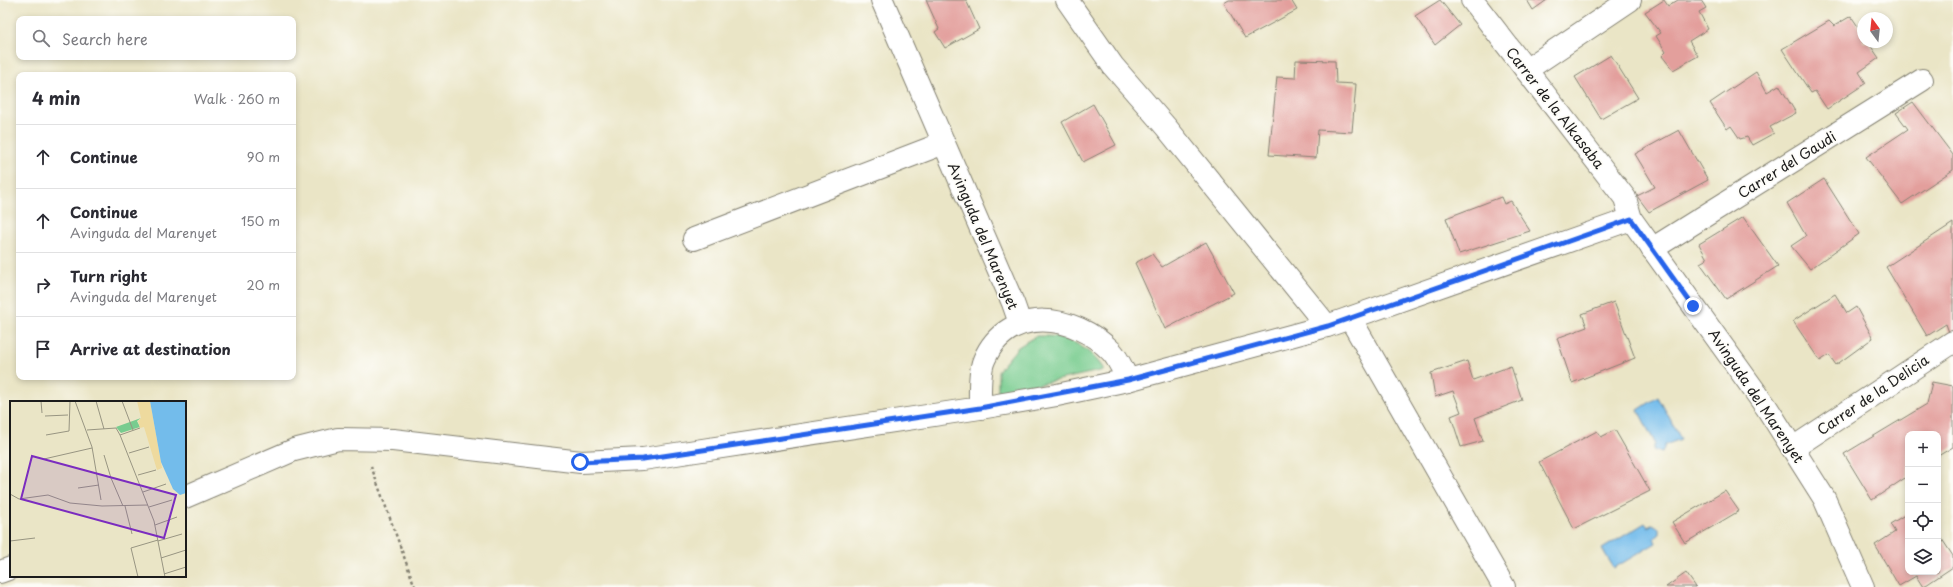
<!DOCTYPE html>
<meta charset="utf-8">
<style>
body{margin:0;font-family:"Playpen Sans",sans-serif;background:#f7f7f7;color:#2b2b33}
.controls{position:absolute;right:12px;bottom:12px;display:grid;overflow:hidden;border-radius:8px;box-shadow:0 2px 6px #0003}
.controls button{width:36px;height:36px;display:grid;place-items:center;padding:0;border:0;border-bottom:1px solid #e1e1e2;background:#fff;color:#2b2b33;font:20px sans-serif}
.compass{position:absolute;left:1857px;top:12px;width:36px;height:36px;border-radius:50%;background:#fff;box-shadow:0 2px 6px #0003;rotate:345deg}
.stop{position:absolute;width:12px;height:12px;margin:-9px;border:3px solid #2563eb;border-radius:50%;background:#fff}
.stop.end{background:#2563eb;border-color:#fff;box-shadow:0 1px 4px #0008}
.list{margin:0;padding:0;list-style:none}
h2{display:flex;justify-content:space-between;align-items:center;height:52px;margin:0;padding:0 16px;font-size:17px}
h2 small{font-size:13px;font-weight:400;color:#7c7c81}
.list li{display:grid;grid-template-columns:26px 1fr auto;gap:12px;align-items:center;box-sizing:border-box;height:64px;padding:0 16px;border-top:1px solid #e1e1e2}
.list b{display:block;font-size:15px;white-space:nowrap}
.list p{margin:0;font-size:13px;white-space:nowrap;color:#7c7c81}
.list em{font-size:13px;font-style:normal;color:#7c7c81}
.icon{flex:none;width:22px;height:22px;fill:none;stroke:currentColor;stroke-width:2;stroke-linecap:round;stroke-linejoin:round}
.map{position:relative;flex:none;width:1953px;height:587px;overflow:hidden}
.search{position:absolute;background:#fff;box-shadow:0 2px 6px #0003;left:16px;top:16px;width:280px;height:44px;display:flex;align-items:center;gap:10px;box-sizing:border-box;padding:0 14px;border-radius:8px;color:#7c7c81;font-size:15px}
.panel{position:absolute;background:#fff;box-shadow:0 2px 6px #0003;left:16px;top:72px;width:280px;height:308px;border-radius:8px}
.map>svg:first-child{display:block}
.green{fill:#78cc8f;stroke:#4a7456}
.water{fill:#73bceb;stroke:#486c84}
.building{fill:#e39f9c}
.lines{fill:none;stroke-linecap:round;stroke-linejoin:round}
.minor-casing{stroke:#838071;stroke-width:24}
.path{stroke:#838071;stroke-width:2.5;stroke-dasharray:3 3;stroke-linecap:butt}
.minor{stroke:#fff;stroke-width:22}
.route{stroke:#2563eb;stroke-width:5}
.labels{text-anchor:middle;stroke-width:3.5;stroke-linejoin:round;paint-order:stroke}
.street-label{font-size:14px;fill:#1c1c1c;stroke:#fdfcf7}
.inset-road{fill:none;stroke:#989582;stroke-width:1}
.view{fill:#7b2cbf;fill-opacity:0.15;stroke:#7b2cbf;stroke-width:2}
.inset-edge{fill:none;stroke:#1c1c1c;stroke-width:2}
</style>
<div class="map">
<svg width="1953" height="587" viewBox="0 0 1953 587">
<rect width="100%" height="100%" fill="#fdfcf7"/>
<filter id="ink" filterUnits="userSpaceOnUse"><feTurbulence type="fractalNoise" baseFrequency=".025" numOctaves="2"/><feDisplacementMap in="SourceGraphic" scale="8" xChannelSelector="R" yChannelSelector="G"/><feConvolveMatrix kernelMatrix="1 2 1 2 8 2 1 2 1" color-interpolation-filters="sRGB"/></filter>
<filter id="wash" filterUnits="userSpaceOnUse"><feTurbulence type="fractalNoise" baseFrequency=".012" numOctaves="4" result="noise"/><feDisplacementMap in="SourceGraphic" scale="16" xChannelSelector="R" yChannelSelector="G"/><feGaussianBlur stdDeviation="0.9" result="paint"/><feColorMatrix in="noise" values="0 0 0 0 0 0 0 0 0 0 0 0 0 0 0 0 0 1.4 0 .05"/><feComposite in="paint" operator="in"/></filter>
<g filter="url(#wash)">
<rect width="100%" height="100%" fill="#eae5c6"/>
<!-- green -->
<path class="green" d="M1036,336C1043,336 1051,336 1057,337C1076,340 1095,354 1104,370L998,393V371L1018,347Z"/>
<!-- water -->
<g class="water">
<path d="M1658,397L1681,439L1665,445L1662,453L1653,450L1655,443L1638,410Z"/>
<path d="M1645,523L1648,527L1653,524L1659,528V534L1654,538L1656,543L1614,568L1602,549Z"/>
</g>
<g id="blocks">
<!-- building -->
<g class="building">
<path d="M926,0H966L979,29L945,48L935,32L939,29Z"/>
<path d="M1229,0H1291L1297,10L1245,38L1224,3Z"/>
<path d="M1440,0L1460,25L1435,45L1415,16Z"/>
<path d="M1527,0H1547L1533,10Z"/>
<path d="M1664,0L1668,6L1678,0H1701L1706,8L1699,12L1708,29L1689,41L1698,56L1673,70L1662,56L1666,52L1656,36L1661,33L1645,12Z"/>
<path d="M1851,16L1863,34V42H1868L1879,58L1859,72L1866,83L1827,109L1815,91L1811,93L1782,49L1829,21L1834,26Z"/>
<path d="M1611,55L1638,98L1601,119L1575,77Z"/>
<path d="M1296,60L1335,61L1336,83L1356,84L1352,132L1318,130L1316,158L1269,155L1277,77L1295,78Z"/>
<path d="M1756,72L1767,92L1779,85L1796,113L1770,127L1774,133L1752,145L1747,137L1740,139L1731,126L1727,129L1710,103Z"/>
<path d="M1913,102L1953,155V170L1902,204L1866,157L1908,129L1896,113Z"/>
<path d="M1093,104L1116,145L1083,162L1062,122Z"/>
<path d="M1679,130L1708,180L1649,212L1637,196L1655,187L1635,154Z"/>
<path d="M1824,179L1859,234L1810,269L1791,246L1806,236L1787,203Z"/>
<path d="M1501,197L1504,204L1511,201L1530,231L1459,254L1446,218Z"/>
<path d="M1743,217L1778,266L1726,299L1700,263L1707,259L1699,244Z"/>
<path d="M1953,223V333L1950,335L1946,324L1927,336L1886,267Z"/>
<path d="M1206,242L1234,293L1165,329L1135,263L1152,254L1162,267Z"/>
<path d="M1835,294L1847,313L1856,307L1873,338L1836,365L1829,355L1820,361L1793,321Z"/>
<path d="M1614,302L1635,358L1572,383L1557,338L1587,327L1582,314Z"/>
<path d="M1467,361L1473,380L1511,366L1522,400L1475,418L1483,441L1461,447L1451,416L1461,412L1453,391L1435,397L1431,373Z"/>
<path d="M1932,382L1953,386V447L1938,456V434H1908V476L1872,500L1844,454L1927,404Z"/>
<path d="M1615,430L1650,491L1574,529L1539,462L1597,431L1601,437Z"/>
<path d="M1725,491L1739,511L1685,543L1672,522Z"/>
<path d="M1908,513V572H1938V533L1953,556V567L1923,587L1916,576L1899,586L1875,545L1895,532L1890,524Z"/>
<path d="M1686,573L1696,587H1666Z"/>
</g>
</g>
</g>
<g filter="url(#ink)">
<use href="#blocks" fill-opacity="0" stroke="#838071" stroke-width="1"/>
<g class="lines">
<defs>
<g id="minor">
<path d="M882,0L1013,303L1020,323"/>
<path d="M1067,0L1113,66L1166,127L1327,326"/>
<path d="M1472,0L1625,198L1631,219L1767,408L1824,498L1863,587"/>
<path d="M1526,70L1630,0"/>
<path d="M694,239L944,143"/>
<path d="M1652,249L1922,80"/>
<path d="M1350,318L1504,587"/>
<path d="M980,408C980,395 979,371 984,360C1008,304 1075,314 1111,351C1119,359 1123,371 1128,380"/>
<path d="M1793,448L1953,342"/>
<path d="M185,497L294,450L338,439L393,440L581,462L643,459L980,408L1057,395L1128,380L1327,326L1631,219"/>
<path d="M0,572L11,568"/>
</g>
</defs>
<!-- minor casing -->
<use href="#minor" class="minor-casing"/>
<!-- path -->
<path class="path" d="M371,466L415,587"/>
<!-- minor -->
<use href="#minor" class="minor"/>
</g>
</g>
<g class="lines" filter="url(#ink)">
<!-- route -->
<path class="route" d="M580,462L643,459L980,408L1128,380L1328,326L1631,219L1693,306"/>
</g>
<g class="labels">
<!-- street labels -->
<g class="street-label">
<text transform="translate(1555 108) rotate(52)" y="5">Carrer de la Alkasaba</text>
<text transform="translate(1787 165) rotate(-32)" y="5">Carrer del Gaudi</text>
<text transform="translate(983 236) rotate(67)" y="5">Avinguda del Marenyet</text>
<text transform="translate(1873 395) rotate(-34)" y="5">Carrer de la Delicia</text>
<text transform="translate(1756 396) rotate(56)" y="5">Avinguda del Marenyet</text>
</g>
</g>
<!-- overview -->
<g transform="translate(10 401)">
<rect width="176" height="176" fill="#eae5c6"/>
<path d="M131,17L127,20L130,26L111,32L106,26Z" fill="#78cc8f"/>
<path d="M127,0H140L152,67L147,69L134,26L130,27L128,20L131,17Z" fill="#eeda9e"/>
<path d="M140,0H176V92L170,94L163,88L151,61Z" fill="#73bceb"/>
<path class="inset-road" d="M31,0L32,12M65,0L82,46L91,99M86,0L94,28M112,0L123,29M35,15L58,14M77,29L106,27L110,34L144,120L155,176M36,34L59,30L60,0M110,34L130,27M119,52L139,46M94,54L101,77L113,105M34,58L82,47M128,74L146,69M68,87L89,84M133,91L156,83M0,93L9,98L38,94L60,102L92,105L138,104M115,105L122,133M139,106L162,99M145,124L167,116M0,140L25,137M148,140L172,133M151,157L176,149M154,173L176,166M128,176L121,147L148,139"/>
<path class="view" d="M22,55L166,94L154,137L11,98Z"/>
<rect width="176" height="176" class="inset-edge"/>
</g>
</svg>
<div class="controls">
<button>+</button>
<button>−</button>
<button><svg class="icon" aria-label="locate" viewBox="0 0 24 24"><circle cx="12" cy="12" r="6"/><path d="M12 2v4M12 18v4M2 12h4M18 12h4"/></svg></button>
<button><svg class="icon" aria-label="layers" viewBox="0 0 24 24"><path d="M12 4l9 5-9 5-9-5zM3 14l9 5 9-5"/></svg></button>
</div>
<svg class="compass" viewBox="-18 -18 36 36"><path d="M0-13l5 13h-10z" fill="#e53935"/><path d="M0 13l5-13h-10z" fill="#7c7c81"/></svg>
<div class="stop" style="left:580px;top:462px"></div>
<div class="stop end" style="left:1693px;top:306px"></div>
<div class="search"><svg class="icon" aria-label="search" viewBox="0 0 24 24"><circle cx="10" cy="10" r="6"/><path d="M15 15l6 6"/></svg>Search here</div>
<section class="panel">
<h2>4 min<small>Walk · 260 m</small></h2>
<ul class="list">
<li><svg class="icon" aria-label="ahead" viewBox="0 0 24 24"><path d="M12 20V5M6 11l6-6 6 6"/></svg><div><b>Continue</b></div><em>90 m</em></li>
<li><svg class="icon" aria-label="ahead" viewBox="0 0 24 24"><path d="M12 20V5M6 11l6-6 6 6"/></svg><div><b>Continue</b><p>Avinguda del Marenyet</p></div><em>150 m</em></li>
<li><svg class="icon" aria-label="right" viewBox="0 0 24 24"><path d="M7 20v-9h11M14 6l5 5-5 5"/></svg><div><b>Turn right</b><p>Avinguda del Marenyet</p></div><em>20 m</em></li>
<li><svg class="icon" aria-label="arrive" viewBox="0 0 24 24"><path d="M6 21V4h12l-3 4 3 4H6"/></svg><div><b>Arrive at destination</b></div></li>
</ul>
</section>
</div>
